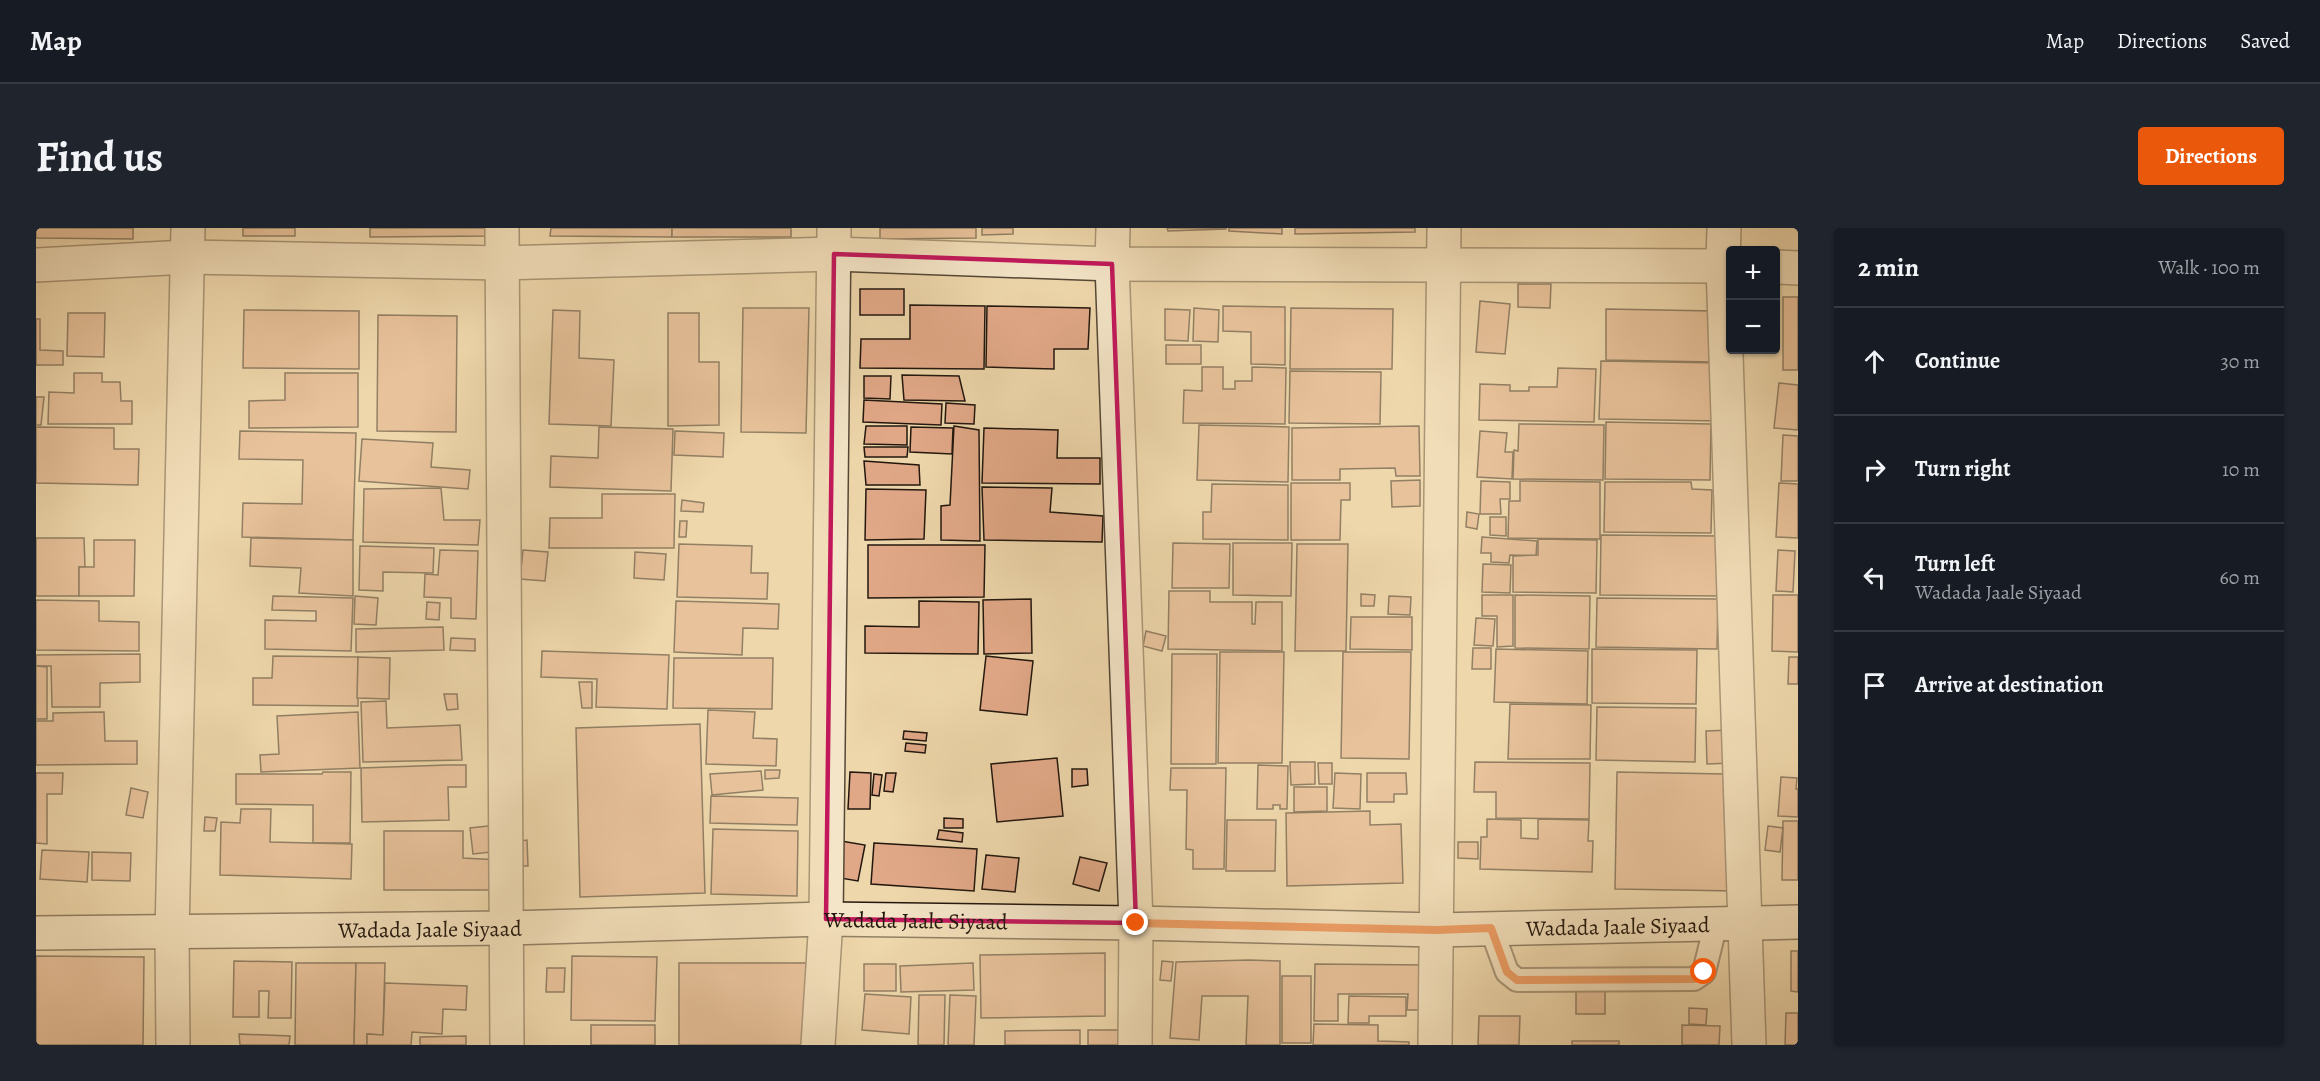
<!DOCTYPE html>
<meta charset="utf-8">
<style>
body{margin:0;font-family:Alegreya,serif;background:#20242c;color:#f1f3f6}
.controls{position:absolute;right:18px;top:18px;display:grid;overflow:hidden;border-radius:6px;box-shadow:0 2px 4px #0004}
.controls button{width:54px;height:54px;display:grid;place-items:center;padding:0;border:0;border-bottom:2px solid #363941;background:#171b24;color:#f1f3f6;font:30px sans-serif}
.stop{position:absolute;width:18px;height:18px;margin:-14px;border:4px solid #ea580c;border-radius:50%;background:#fff}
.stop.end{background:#ea580c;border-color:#fff;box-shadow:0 2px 6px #0008}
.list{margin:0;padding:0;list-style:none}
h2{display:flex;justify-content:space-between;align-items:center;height:78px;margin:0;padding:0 24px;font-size:26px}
h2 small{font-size:20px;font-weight:400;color:#9ea1a6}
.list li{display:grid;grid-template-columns:39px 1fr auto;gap:18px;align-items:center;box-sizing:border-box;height:108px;padding:0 24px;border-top:2px solid #363941}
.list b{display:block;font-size:22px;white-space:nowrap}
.list p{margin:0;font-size:20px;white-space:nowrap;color:#9ea1a6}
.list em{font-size:20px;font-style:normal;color:#9ea1a6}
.icon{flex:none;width:33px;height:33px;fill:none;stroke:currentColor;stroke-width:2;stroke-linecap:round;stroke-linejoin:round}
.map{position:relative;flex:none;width:1762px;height:817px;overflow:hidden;border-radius:6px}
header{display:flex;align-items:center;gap:36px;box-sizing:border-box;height:84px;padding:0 30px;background:#171b24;border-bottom:2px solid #363941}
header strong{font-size:28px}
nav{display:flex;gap:33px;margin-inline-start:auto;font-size:21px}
.intro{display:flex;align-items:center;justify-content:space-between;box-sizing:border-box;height:144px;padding:0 36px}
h1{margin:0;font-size:42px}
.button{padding:15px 27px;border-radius:6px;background:#ea580c;color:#fff;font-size:21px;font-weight:700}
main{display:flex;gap:36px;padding:0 36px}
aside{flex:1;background:#171b24;border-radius:6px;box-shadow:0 2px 4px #0004}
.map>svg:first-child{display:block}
.building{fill:#e1a887;stroke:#22170e;stroke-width:1.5}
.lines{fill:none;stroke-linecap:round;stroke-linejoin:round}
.service-casing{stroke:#554735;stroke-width:26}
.minor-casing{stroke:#554735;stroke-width:36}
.tertiary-casing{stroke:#554735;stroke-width:36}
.secondary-casing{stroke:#22170e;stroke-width:36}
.service{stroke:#f4e5c8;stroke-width:22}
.minor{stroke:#f4e5c8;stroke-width:33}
.tertiary{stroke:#f4e5c8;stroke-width:33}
.secondary{stroke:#f4e5c8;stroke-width:33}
.route{stroke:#ea580c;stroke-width:8}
.marked{fill:none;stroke:#c2185b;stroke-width:4.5;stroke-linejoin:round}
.labels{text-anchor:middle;stroke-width:4.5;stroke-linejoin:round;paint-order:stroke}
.street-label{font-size:22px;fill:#22170e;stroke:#f4e5c8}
</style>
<header>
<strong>Map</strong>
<nav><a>Map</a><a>Directions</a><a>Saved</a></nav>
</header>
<div class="intro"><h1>Find us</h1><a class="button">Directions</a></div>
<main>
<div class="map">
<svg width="1762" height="817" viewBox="0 0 1762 817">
<rect width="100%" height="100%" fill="#eed7ab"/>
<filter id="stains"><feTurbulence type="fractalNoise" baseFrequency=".00333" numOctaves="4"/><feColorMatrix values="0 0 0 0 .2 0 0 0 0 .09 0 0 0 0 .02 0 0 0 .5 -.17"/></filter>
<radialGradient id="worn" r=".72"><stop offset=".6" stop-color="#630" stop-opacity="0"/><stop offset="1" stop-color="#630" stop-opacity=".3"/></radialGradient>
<!-- building -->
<g class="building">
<path d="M0,0H97V11L0,10Z"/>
<rect x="207" y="0" width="52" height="8"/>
<path d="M334,0H455V8L334,9Z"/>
<path d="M515,0H636V9L514,8Z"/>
<rect x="636" y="0" width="119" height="9"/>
<path d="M844,0H940V10L844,11Z"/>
<path d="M946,0H977V6L946,7Z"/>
<path d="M1131,0H1190V1L1132,3Z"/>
<path d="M1193,0H1246V6L1193,3Z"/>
<path d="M1259,0H1379V4L1259,6Z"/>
<path d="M1482,56H1515L1514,80L1482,79Z"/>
<rect x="824" y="61" width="44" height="26"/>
<rect x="1747" y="69" width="15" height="73"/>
<path d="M1444,73L1474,76L1469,126L1440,124Z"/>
<path d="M874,77L949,78L948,141L824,140L825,111H874Z"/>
<path d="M951,78L1054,80L1052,121H1018V141L950,139Z"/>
<path d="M1187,78L1249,79V137L1215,136V104L1187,103Z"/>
<path d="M707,80H773L770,205L705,204Z"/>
<path d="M1158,80L1183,82L1182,114L1157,113Z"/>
<path d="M1255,80L1357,81L1356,141H1254Z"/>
<path d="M1129,81L1154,82L1152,113L1129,112Z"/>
<path d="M1570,81L1678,83L1677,134L1570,132Z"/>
<path d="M208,82L323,83V141L207,140Z"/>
<path d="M517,82L544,83L543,130L578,132L575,198L513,196Z"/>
<path d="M32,85H69L68,129L31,128Z"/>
<path d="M632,85H663V134H683V197L632,198Z"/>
<path d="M342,87L421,88L420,204L341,203Z"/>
<path d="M0,91H4V122L27,123V137H0Z"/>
<rect x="1130" y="117" width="35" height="19"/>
<path d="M1565,133L1686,135L1684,193L1563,191Z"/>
<path d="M1166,139H1187V161H1199V153H1216V139L1250,140L1249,196L1147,195L1148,162L1166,163Z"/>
<path d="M1522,140L1560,141L1558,194L1443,192L1444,156L1474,157V163H1493V159H1521Z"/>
<path d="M1254,143L1345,144L1344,196L1253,195Z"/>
<path d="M38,145H66V154H84L85,173H96V196H12L13,164L38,165Z"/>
<path d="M249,145H322V199L213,200V173L249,172Z"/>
<path d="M866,147L923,148L929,173L868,172Z"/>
<path d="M828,148H855L854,171L828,170Z"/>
<path d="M1743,155L1762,157V202L1738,200Z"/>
<path d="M0,169H8L5,197H0Z"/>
<path d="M828,172L906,176L905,197L827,194Z"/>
<path d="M910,175L939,177L938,196L909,195Z"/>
<path d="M1570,194L1675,196L1674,252L1569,251Z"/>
<path d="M1483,196L1568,197L1567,252L1477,251L1478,222L1482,223Z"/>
<path d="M1163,197L1253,199L1252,254L1161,252Z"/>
<path d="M830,198H871V217L828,216Z"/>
<path d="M918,198L943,202L944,313L905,312V278L914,277Z"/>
<path d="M1383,198L1384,248H1360L1359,240L1304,241V252H1256V200Z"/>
<path d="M0,199L78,200V221H103L102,257L0,255Z"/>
<path d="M563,199L637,201L635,263L514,259L515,228L562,230Z"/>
<path d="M875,199L917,200L916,226L874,224Z"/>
<path d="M948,200L1022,202L1021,230H1064V256L946,255Z"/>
<path d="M204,203L320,205L317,312L206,309L207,275L266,276L267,232L203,231Z"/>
<path d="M639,203L688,205L687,229L638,227Z"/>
<path d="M1444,203L1471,205L1469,224H1477L1476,251L1441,249Z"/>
<path d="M1747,207L1762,208V253H1745Z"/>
<path d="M326,211L397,215L395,239L434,242L432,261L323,253Z"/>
<path d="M828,219H872L871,229H829Z"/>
<path d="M828,233L883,237L884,257H830Z"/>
<path d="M1384,252V278L1356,279L1355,253Z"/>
<path d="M1445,253L1474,254V271H1464L1465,286H1444Z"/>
<path d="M1484,253L1564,254V311L1472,310L1473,273H1484Z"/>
<path d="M1569,254H1655L1656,261L1676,262L1675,305L1568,304Z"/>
<path d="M1255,255H1314V272H1305L1304,312H1255Z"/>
<path d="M1743,255L1762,256V310L1740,309Z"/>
<path d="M1176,256L1252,257V312L1167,311V284H1175Z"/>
<path d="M946,259L1016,260L1014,284L1067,288L1066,314L948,312Z"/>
<path d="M405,260L408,292H444L442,317L327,314L328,261Z"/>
<path d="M830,261L890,262L888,311L829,312Z"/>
<path d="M566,266H639L638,320H513L514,290H566Z"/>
<path d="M646,272L668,275L667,284L645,283Z"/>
<path d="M1431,284L1443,286L1441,301L1430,299Z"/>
<path d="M1454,289H1470V308L1454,307Z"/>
<path d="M644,293H651L650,309H643Z"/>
<path d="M1565,307L1686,308L1684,368L1564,367Z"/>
<path d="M1446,309L1501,313L1500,328L1474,327L1473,335L1455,334V325H1445Z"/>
<path d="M0,310H48L49,339H43V368H0Z"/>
<path d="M215,310L317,312V368L263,365L265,340L214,338Z"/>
<path d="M1502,311L1561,312L1560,365L1477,364V328L1502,327Z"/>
<path d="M58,312H99L98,368H43V339H58Z"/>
<path d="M1137,315L1194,316L1193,360H1136Z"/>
<path d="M1197,315H1256L1255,368L1197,367Z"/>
<path d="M643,316L716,318L715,345H732L731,371L641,369Z"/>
<path d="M1261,316H1312L1310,423H1259Z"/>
<path d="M832,317H949L948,369L832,370Z"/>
<path d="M324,318L398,320L397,345L347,344V363L323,362Z"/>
<path d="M404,322L442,323L440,391L415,390V370L388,369L389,346L402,347Z"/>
<path d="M487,322L512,324L509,353L484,351Z"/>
<path d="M1742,322L1759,323L1757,364L1740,363Z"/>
<path d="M599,324L630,326L628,352L598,350Z"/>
<path d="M1447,336L1475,337L1474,365L1446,364Z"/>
<path d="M1133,363H1174V374H1216V396H1219L1220,374H1246V423L1132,421Z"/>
<path d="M1325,366L1339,367L1338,378H1325Z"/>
<path d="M1446,367H1477V418L1461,419V388H1446Z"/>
<path d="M1479,367L1554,368L1553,421L1479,420Z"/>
<path d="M1737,367H1762V424L1736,423Z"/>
<path d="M237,368L317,370L315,423L229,421V392L280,393V383L236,382Z"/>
<path d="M319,368L342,370L340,397L318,396Z"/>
<path d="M1353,368L1375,369L1374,387L1352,386Z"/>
<path d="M1561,370L1682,371L1681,421L1560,419Z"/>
<path d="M995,371L996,425L948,426L947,372Z"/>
<path d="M0,372L63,373V393L103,394V423L0,422Z"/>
<path d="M640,373L743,376L742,401L707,400L706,427L638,424Z"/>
<path d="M883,373L943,374L942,426L829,425V398L883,399Z"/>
<path d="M391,374L404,375L403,392L390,391Z"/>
<path d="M1315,389H1376V422L1314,421Z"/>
<path d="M1440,390L1459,391L1457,418L1438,417Z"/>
<path d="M407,399L408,422L320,424V401Z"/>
<path d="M1110,403L1130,408L1126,423L1107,418Z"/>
<path d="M415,410L439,411V423L414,422Z"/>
<path d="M1437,420H1455V441H1436Z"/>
<path d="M1460,421L1552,423L1551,476L1458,474Z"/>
<path d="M1556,421L1661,422L1660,476L1556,475Z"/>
<path d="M506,423L633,427L631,481L560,479L561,451L505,449Z"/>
<path d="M1184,424H1248L1246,535H1182Z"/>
<path d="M1307,424H1375L1373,531L1305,530Z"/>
<path d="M104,426V454L64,455V479H16L15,438H0V427Z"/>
<path d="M1136,426H1181L1180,536H1135Z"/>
<path d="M237,428L322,429V478L217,477V450H236Z"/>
<path d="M950,428L997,433L991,487L944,482Z"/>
<path d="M322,429L354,430L353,471L321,470Z"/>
<path d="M1753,429H1762V456H1752Z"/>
<path d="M638,430H737L736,481L637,480Z"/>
<path d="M0,438L11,439V491H0Z"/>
<path d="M543,454H556V480H546Z"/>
<path d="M408,466H421L422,481L411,482Z"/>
<path d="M350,473L351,500L424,497L426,532L327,534L325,474Z"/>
<path d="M1474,476L1555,477L1554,531H1472Z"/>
<path d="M1561,479L1660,480L1659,534L1560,532Z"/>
<path d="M672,482L719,484L717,510L741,511L740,538L670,536Z"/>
<path d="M68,484L69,513H101V536L0,537V493H17V485Z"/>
<path d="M322,484L324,540L225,544L224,527L243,526L241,488Z"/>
<path d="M664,496L669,665L544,669L540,500Z"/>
<path d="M1696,502L1697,535L1671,536L1670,503Z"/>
<path d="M868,503L891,505L890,513L867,511Z"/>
<path d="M870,515L890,517L889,525L869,523Z"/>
<path d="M1021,530L1027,588L961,594L955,536Z"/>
<path d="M1254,534H1279V556L1255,557Z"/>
<path d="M1439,534L1554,535L1553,591L1460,590V564H1438Z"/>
<path d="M1282,535H1296V556H1283Z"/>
<path d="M411,537H430V559H412L413,592L326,594L325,540Z"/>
<path d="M1222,537L1252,538L1251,581H1244V577H1237V581H1221Z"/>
<path d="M1135,540H1190L1188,641H1157V622L1150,621L1151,562H1134Z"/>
<path d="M1036,541H1051L1052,557L1036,559Z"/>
<path d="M729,542H744L743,550L729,551Z"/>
<path d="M725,543L727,562L676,567L674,546Z"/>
<path d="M287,544H315L314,615H277V577L200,576V546H286Z"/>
<path d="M814,544L835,545L834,581H812Z"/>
<path d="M1581,544L1689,546L1700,663L1579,661Z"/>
<path d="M0,545H27L26,566H11V616L0,615Z"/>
<path d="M850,545H860L857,564L848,563Z"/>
<path d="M1299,545L1325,546L1324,581L1297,580Z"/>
<path d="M1331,545H1370L1371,566H1358V574H1331Z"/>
<path d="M838,546L846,547L843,568L836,567Z"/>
<path d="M1745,549L1761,550L1760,561H1762V589L1742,588Z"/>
<path d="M1258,559H1291V583L1258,584Z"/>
<path d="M95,560L112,564L107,590L90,587Z"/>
<path d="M675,568L762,570L761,597L674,595Z"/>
<path d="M205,581H235L234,614L316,616L315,651L184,647L185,594L204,595Z"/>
<path d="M1334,583V597L1365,596L1367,655L1251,658L1250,585Z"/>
<path d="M169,589L181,590L179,603H168Z"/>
<path d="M908,590L927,591V600H908Z"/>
<path d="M1451,591L1485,592V610L1502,611V591L1553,592L1552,613H1557L1556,644L1444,641L1445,609H1451Z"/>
<path d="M1191,592H1240L1239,643H1190Z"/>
<path d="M1747,593H1762V652H1746Z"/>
<path d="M461,597L464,623L437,626L434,600Z"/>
<path d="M1732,598L1747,600L1744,624L1729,622Z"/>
<path d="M677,601L762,603L761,668L675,666Z"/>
<path d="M903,602L927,605L926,614L901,611Z"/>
<path d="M348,603H427V630L464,632L462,662H348Z"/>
<path d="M491,612L492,638H479L478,614Z"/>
<path d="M805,613L829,617L822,653L798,649Z"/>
<path d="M1422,614H1442V631L1422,630Z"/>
<path d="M838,615L941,621L938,663L835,656Z"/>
<path d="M6,622L53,624L51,654L4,651Z"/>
<path d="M56,624L95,625L94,653L56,652Z"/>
<path d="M950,627L983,630L979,664L946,661Z"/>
<path d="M1044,629L1071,635L1063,663L1037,656Z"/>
<path d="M1755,723H1762V764L1755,763Z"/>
<path d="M1069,725V788L945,790L944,727Z"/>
<path d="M0,728L108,729L107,817H0Z"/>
<path d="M536,728L621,729L619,793L535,792Z"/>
<path d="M1213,732L1244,733V817H1210L1212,768H1166L1163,812L1134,810L1140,734Z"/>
<path d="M198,733L256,734L255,790H232L233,763H223V789H197Z"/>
<path d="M1126,733L1137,734L1135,753L1124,752Z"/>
<path d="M260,735H320L318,817H259Z"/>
<path d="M320,735H349L347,807L331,806V817H318Z"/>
<rect x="643" y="735" width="129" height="82"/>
<path d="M937,735L938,762L865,764L864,738Z"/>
<rect x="828" y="736" width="32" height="27"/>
<path d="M1279,736L1391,737V782H1371L1372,766H1302V793H1278Z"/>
<path d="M511,740H529L528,764H510Z"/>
<rect x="1246" y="748" width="29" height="67"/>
<path d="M349,755L431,758L430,782L407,781L406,806L376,804L375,817H331V806L347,807Z"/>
<rect x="1540" y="759" width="29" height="27"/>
<path d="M829,766L875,769L873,806L826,802Z"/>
<path d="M883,767H909L908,817H882Z"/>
<path d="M914,767L940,768L938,817H912Z"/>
<path d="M1313,768L1370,769V788H1333V795H1312Z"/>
<path d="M1653,780L1671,781L1670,797L1653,796Z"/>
<path d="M1750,785H1762V817H1749Z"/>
<path d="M1443,788H1484L1483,817H1442Z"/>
<path d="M1278,796L1342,797V813L1373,814V817H1277Z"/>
<rect x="555" y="797" width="64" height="20"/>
<path d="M1646,797L1684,798L1683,817H1646Z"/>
<path d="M1044,802V817H969V803Z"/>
<path d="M1052,802H1090L1089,817H1052Z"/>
<path d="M203,806L254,808L253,817H204Z"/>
<path d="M430,808V817H384V809Z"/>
<rect x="1536" y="813" width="47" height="4"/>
</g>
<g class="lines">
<defs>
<path id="service" d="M1455,700L1471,744L1481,752L1658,751L1668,744L1680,695"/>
<g id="minor">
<path d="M466,0L471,817"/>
<path d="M1688,0L1687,37L1713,817"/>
<path d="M0,37L151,29L465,35L798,26L1076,36L1694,38"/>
<path d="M1740,39L1762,40"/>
<path d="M137,817L136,705L152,0"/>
<path d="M782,817L790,691L798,0"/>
<path d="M1399,817L1408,0"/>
</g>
<path id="tertiary" d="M1077,0L1076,36L1100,695L1099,817"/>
<g id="secondary">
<path id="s1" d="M0,705L471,700L790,691L1100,695L1400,702L1762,694"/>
</g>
</defs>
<!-- service casing -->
<use href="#service" class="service-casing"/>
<!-- minor casing -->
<use href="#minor" class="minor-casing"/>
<!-- tertiary casing -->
<use href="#tertiary" class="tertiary-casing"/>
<!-- secondary casing -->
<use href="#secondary" class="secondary-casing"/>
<!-- service -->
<use href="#service" class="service"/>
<!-- minor -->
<use href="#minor" class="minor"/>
<!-- tertiary -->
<use href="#tertiary" class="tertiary"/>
<!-- secondary -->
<use href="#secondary" class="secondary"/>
</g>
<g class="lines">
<!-- route -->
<path class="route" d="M1100,695L1400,702L1455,700L1471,744L1481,752L1658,751L1668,744"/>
</g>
<!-- marked area -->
<path d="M0 0H1762V817H0ZM798,26L1076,36L1100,695L790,691Z" fill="#eed7ab" fill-opacity=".55" fill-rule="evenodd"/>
<path class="marked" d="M798,26L1076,36L1100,695L790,691Z"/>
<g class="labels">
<!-- street labels -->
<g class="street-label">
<text dy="8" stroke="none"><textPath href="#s1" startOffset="880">Wadada Jaale Siyaad</textPath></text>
<text dy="8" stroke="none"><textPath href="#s1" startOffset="1582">Wadada Jaale Siyaad</textPath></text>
<text dy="8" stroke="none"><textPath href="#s1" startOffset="394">Wadada Jaale Siyaad</textPath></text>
</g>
</g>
<rect width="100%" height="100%" filter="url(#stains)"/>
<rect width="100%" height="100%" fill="url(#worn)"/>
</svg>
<div class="controls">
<button>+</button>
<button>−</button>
</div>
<div class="stop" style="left:1668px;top:744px"></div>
<div class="stop end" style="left:1100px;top:695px"></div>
</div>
<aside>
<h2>2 min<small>Walk · 100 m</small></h2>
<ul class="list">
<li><svg class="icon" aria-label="ahead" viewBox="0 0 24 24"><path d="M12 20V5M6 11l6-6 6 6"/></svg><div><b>Continue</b></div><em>30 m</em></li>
<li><svg class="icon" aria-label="right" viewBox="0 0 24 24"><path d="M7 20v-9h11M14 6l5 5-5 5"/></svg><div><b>Turn right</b></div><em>10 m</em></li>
<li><svg class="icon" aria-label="left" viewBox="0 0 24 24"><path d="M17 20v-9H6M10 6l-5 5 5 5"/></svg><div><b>Turn left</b><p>Wadada Jaale Siyaad</p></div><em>60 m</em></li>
<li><svg class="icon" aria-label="arrive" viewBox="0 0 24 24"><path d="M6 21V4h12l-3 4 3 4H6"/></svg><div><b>Arrive at destination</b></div></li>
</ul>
</aside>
</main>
